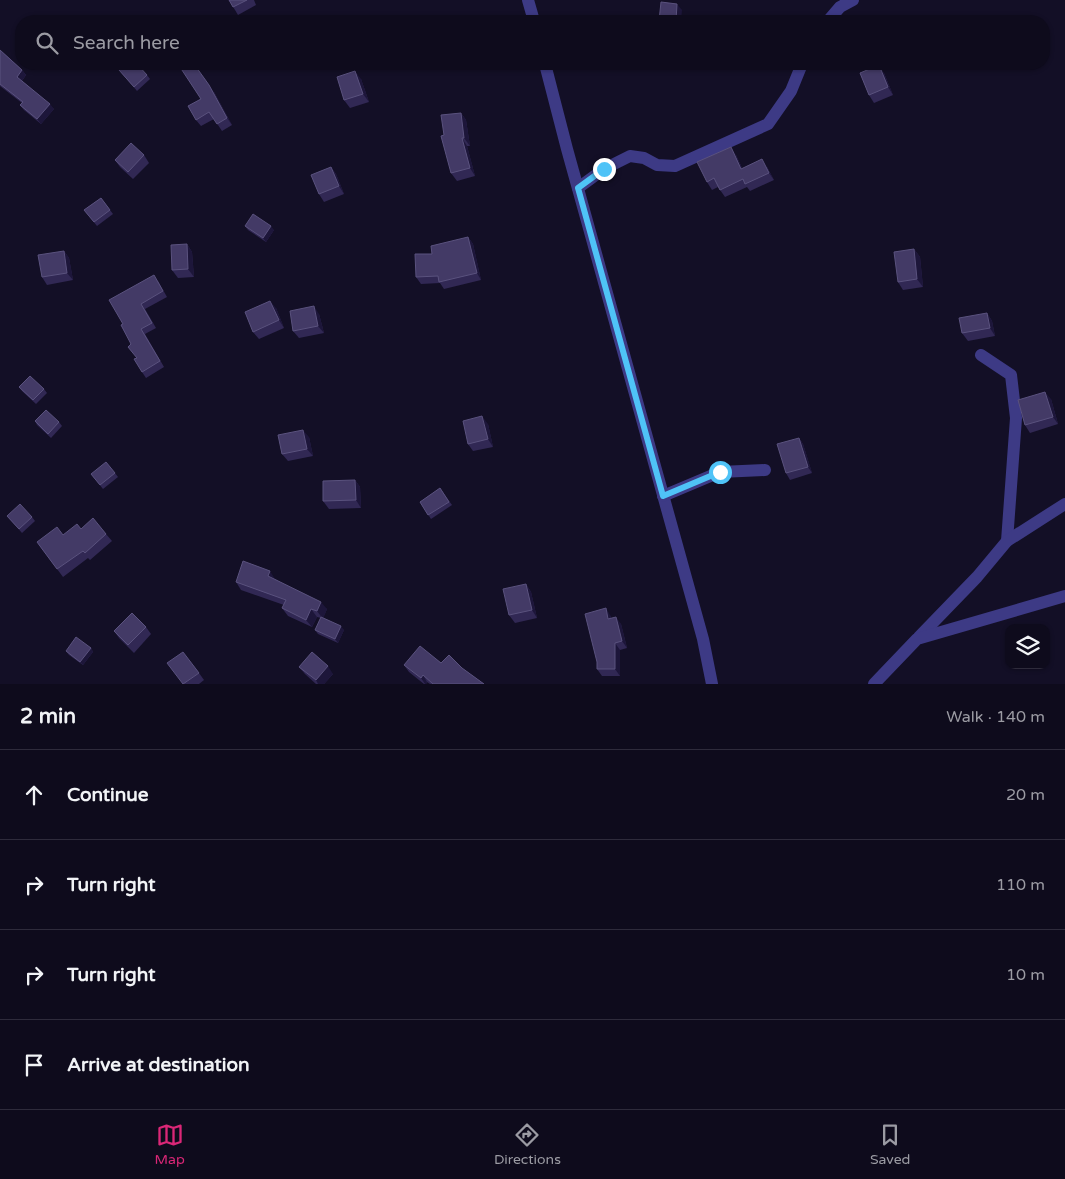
<!DOCTYPE html>
<meta charset="utf-8">
<style>
body{margin:0;font-family:"Varela Round",sans-serif;background:#171425;color:#f1f3f6}
.controls{position:absolute;right:15px;bottom:15px;display:grid;overflow:hidden;border-radius:10px;box-shadow:0 1px 4px #0004}
.controls button{width:45px;height:45px;display:grid;place-items:center;padding:0;border:0;border-bottom:1px solid #2e2b3b;background:#0e0b1c;color:#f1f3f6;font:25px sans-serif}
.stop{position:absolute;width:15px;height:15px;margin:-11px;border:4px solid #4fc3f7;border-radius:50%;background:#fff}
.stop.end{background:#4fc3f7;border-color:#fff;box-shadow:0 1px 5px #0008}
.list{margin:0;padding:0;list-style:none}
h2{display:flex;justify-content:space-between;align-items:center;height:65px;margin:0;padding:0 20px;font-size:21px}
h2 small{font-size:16px;font-weight:400;color:#9b9ba3}
.list li{display:grid;grid-template-columns:32px 1fr auto;gap:15px;align-items:center;box-sizing:border-box;height:90px;padding:0 20px;border-top:1px solid #2e2b3b}
.list b{display:block;font-size:19px;white-space:nowrap}
.list em{font-size:16px;font-style:normal;color:#9b9ba3}
.icon{flex:none;width:28px;height:28px;fill:none;stroke:currentColor;stroke-width:2;stroke-linecap:round;stroke-linejoin:round}
.map{position:relative;flex:none;width:1065px;height:684px;overflow:hidden}
.search{position:absolute;background:#0e0b1c;box-shadow:0 1px 4px #0004;left:15px;right:15px;top:15px;height:55px;display:flex;align-items:center;gap:12px;box-sizing:border-box;padding:0 18px;border-radius:20px;color:#9b9ba3;font-size:19px}
.sheet{height:425px;background:#0e0b1c}
nav{display:flex;justify-content:space-around;align-items:center;box-sizing:border-box;height:70px;border-top:1px solid #2e2b3b;background:#0e0b1c;font-size:14px;color:#9b9ba3}
nav a{display:grid;justify-items:center;gap:2px}
nav .on{color:#db2777}
.map>svg:first-child{display:block}
.lines{fill:none;stroke-linecap:round;stroke-linejoin:round}
.minor{stroke:#3d3a85;stroke-width:12}
.wall{fill:#312854}
.shaded-wall{fill:#1d163a}
.building{fill:#433a66;stroke:#5a527e}
.route{stroke:#4fc3f7;stroke-width:6}
</style>
<div class="map">
<svg width="1065" height="684" viewBox="0 0 1065 684">
<rect width="100%" height="100%" fill="#130f26"/>
<g class="lines">
<!-- minor -->
<g class="minor">
<path d="M528,0L534,21"/>
<path d="M828,21L840,7L853,0"/>
<path d="M545,64L567,149L703,639L712,684"/>
<path d="M578,188L604,169L630,156L644,158L657,165L675,166L768,124L791,91L802,64"/>
<path d="M981,355L1011,375L1016,418L1007,541"/>
<path d="M663,496L720,472L765,470"/>
<path d="M919,637L977,577L1007,541L1065,504"/>
<path d="M874,684L917,639L1065,596"/>
</g>
</g>
<!-- wall -->
<g class="wall">
<path d="M229,0H254L256,5L238,15Z"/>
<path d="M0,50L22,70L26,75L22,81L54,109L41,124L24,110L20,105L22,103L0,86Z"/>
<path d="M119,70L147,75L150,79L137,91Z"/>
<path d="M884,73L893,95L874,103L869,95Z"/>
<path d="M361,79L369,102L350,108L344,100Z"/>
<path d="M214,92L232,125L222,131L214,119L201,126L196,120L201,99Z"/>
<path d="M461,113L466,120L470,146H467L475,176L457,181L451,173L444,135Z"/>
<path d="M144,155L149,163L133,179L120,167L115,160Z"/>
<path d="M736,155L742,168L767,167L774,180L750,191L747,187L725,197L718,187L712,190L707,182Z"/>
<path d="M331,167L336,174L344,194L324,202L319,194Z"/>
<path d="M101,198L113,214L97,226L84,210Z"/>
<path d="M245,226L274,230L266,242L248,230Z"/>
<path d="M468,237L473,244L481,280L444,289L440,283L421,284L416,277L432,254Z"/>
<path d="M187,244L192,252L194,277L178,278L172,270Z"/>
<path d="M914,249L920,257L923,287L903,290L898,282Z"/>
<path d="M64,251L69,258L73,280L47,285L42,277Z"/>
<path d="M158,281L167,297L145,309L156,328L145,334L164,367L146,378L142,372L123,324Z"/>
<path d="M276,308L284,328L259,339L253,332Z"/>
<path d="M987,313L992,321L995,336L968,341L962,333Z"/>
<path d="M319,314L324,333L299,338L293,331Z"/>
<path d="M19,387L44,389L47,393L36,404L22,391Z"/>
<path d="M1051,399L1058,424L1030,433L1025,425Z"/>
<path d="M35,421L59,422L62,426L51,438L37,425Z"/>
<path d="M488,424L493,447L473,451L468,444Z"/>
<path d="M309,437L313,456L288,461L282,454Z"/>
<path d="M799,438L803,444L812,473L790,480L786,473Z"/>
<path d="M115,473L118,477L103,489L91,474Z"/>
<path d="M355,480L360,487L361,508L329,509L323,501Z"/>
<path d="M440,488L452,505L431,519L420,502Z"/>
<path d="M7,516L32,517L35,521L22,533Z"/>
<path d="M81,529L106,534L112,541L90,560L88,558L63,577L37,542L63,535Z"/>
<path d="M275,579L327,609L323,618L344,630L338,643L318,634L315,630L321,618L317,617L312,627L288,616L282,608L284,605L241,590L236,582Z"/>
<path d="M526,584L531,592L537,618L515,623L509,615Z"/>
<path d="M610,615L611,618L621,624L627,648L620,650V676H602L597,669Z"/>
<path d="M146,627L151,634L134,653L119,638L114,631Z"/>
<path d="M91,648L93,652L83,665L69,655L66,651Z"/>
<path d="M441,663L462,668L484,684H430L427,682L426,684H424L409,672L404,665Z"/>
<path d="M299,667L333,674L324,684H316L305,674Z"/>
<path d="M199,673L204,680L199,684H182Z"/>
</g>
<!-- shaded-wall -->
<g class="shaded-wall">
<path d="M677,4L682,10L681,21H676Z"/>
<path d="M194,64L214,92L232,125L227,118Z"/>
<path d="M879,65L884,73L893,95L888,87Z"/>
<path d="M22,70L26,75L21,82L17,77Z"/>
<path d="M355,71L361,79L369,102L363,94Z"/>
<path d="M50,104L54,109L41,124L37,119Z"/>
<path d="M461,113L466,120L470,146L464,138Z"/>
<path d="M462,138L467,146L475,176L470,168Z"/>
<path d="M731,147L736,155L746,176L741,169Z"/>
<path d="M762,159L767,167L774,180L769,173Z"/>
<path d="M331,167L336,174L344,194L339,186Z"/>
<path d="M271,226L274,230L266,242L263,238Z"/>
<path d="M468,237L473,244L481,280L477,273Z"/>
<path d="M187,244L192,252L194,277L188,269Z"/>
<path d="M914,249L920,257L923,287L917,279Z"/>
<path d="M64,251L69,258L73,280L67,273Z"/>
<path d="M270,301L276,308L284,328L279,320Z"/>
<path d="M314,306L319,314L324,333L318,326Z"/>
<path d="M987,313L992,321L995,336L990,328Z"/>
<path d="M1045,392L1051,399L1058,424L1053,417Z"/>
<path d="M482,416L488,424L493,447L488,439Z"/>
<path d="M303,430L309,437L313,456L307,449Z"/>
<path d="M799,438L803,444L812,473L808,467Z"/>
<path d="M355,480L360,487L361,508L356,500Z"/>
<path d="M270,571L275,579L273,583L268,576Z"/>
<path d="M526,584L531,592L537,618L532,610Z"/>
<path d="M321,602L327,609L323,619L317,611Z"/>
<path d="M606,608L610,615L613,626L608,619Z"/>
<path d="M311,609L317,617L312,627L306,620Z"/>
<path d="M616,617L621,624L627,648L622,641Z"/>
<path d="M341,626L344,630L338,643L335,639Z"/>
<path d="M615,643L620,650V676L615,669Z"/>
<path d="M91,648L93,652L83,665L80,662Z"/>
<path d="M328,666L333,674L324,684H318L316,680Z"/>
<path d="M423,675L427,682L426,684H425L421,678Z"/>
</g>
<!-- building -->
<g class="building">
<path d="M229,0H247L233,7Z"/>
<path d="M661,2L677,4L676,21H659Z"/>
<path d="M56,16L64,21H52Z"/>
<path d="M907,19L908,21H900Z"/>
<path d="M0,50L22,70L17,77L50,104L37,119L20,105L23,102L0,84Z"/>
<path d="M127,64H137L147,75L134,87L119,70Z"/>
<path d="M178,64H194L209,85L227,118L217,124L209,112L196,120L188,106L201,99Z"/>
<path d="M879,65L888,87L869,95L860,73Z"/>
<path d="M355,71L363,94L344,100L337,77Z"/>
<path d="M461,113L464,138H462L470,168L451,173L441,136L444,135L441,115Z"/>
<path d="M131,143L144,155L128,172L115,160Z"/>
<path d="M731,147L741,169L762,159L769,173L745,184L743,179L720,190L714,178L707,182L697,162Z"/>
<path d="M331,167L339,186L319,194L311,175Z"/>
<path d="M101,198L110,210L94,222L84,210Z"/>
<path d="M253,214L271,226L263,238L245,226Z"/>
<path d="M468,237L477,273L439,282L438,276L416,277L415,254H432L431,246Z"/>
<path d="M187,244L188,269L172,270L171,245Z"/>
<path d="M914,249L917,279L898,282L894,252Z"/>
<path d="M64,251L67,273L42,277L38,255Z"/>
<path d="M154,275L163,291L141,304L152,323L141,329L160,361L142,372L134,359L137,358L128,347L131,344L121,325L123,324L109,300Z"/>
<path d="M270,301L279,320L253,332L245,312Z"/>
<path d="M314,306L318,326L293,331L290,311Z"/>
<path d="M987,313L990,328L962,333L959,318Z"/>
<path d="M30,376L44,389L33,400L19,387Z"/>
<path d="M1045,392L1053,417L1025,425L1018,400Z"/>
<path d="M46,410L59,422L48,434L35,421Z"/>
<path d="M482,416L488,439L468,444L463,421Z"/>
<path d="M303,430L307,449L282,454L278,435Z"/>
<path d="M799,438L808,467L786,473L777,444Z"/>
<path d="M106,462L115,473L100,485L91,474Z"/>
<path d="M355,480L356,500L323,501V481Z"/>
<path d="M440,488L449,502L428,515L420,502Z"/>
<path d="M20,504L32,517L19,529L7,516Z"/>
<path d="M93,518L106,534L85,553L83,551L57,569L37,542L57,527L63,535L77,524L81,529Z"/>
<path d="M243,561L270,571L268,576L321,602L317,611L311,609L306,620L282,608L286,600L236,582Z"/>
<path d="M526,584L532,610L509,615L503,589Z"/>
<path d="M606,608L608,619L616,617L622,641L615,643V669H597V662L585,614Z"/>
<path d="M132,613L146,627L128,645L114,631Z"/>
<path d="M321,617L341,626L335,639L315,630Z"/>
<path d="M76,637L91,648L80,662L66,651Z"/>
<path d="M420,646L441,663L449,655L462,668L484,684H433L423,675L421,678L404,665Z"/>
<path d="M183,652L199,673L183,684L167,663Z"/>
<path d="M312,652L328,666L316,680L299,667Z"/>
</g>
<g class="lines">
<!-- route -->
<path class="route" d="M604,169L578,188L663,496L720,472"/>
</g>
</svg>
<div class="controls">
<button><svg class="icon" aria-label="layers" viewBox="0 0 24 24"><path d="M12 4l9 5-9 5-9-5zM3 14l9 5 9-5"/></svg></button>
</div>
<div class="stop" style="left:720px;top:472px"></div>
<div class="stop end" style="left:604px;top:169px"></div>
<div class="search"><svg class="icon" aria-label="search" viewBox="0 0 24 24"><circle cx="10" cy="10" r="6"/><path d="M15 15l6 6"/></svg>Search here</div>
</div>
<section class="sheet">
<h2>2 min<small>Walk · 140 m</small></h2>
<ul class="list">
<li><svg class="icon" aria-label="ahead" viewBox="0 0 24 24"><path d="M12 20V5M6 11l6-6 6 6"/></svg><div><b>Continue</b></div><em>20 m</em></li>
<li><svg class="icon" aria-label="right" viewBox="0 0 24 24"><path d="M7 20v-9h11M14 6l5 5-5 5"/></svg><div><b>Turn right</b></div><em>110 m</em></li>
<li><svg class="icon" aria-label="right" viewBox="0 0 24 24"><path d="M7 20v-9h11M14 6l5 5-5 5"/></svg><div><b>Turn right</b></div><em>10 m</em></li>
<li><svg class="icon" aria-label="arrive" viewBox="0 0 24 24"><path d="M6 21V4h12l-3 4 3 4H6"/></svg><div><b>Arrive at destination</b></div></li>
</ul>
</section>
<nav>
<a class="on"><svg class="icon" aria-label="map" viewBox="0 0 24 24"><path d="M3 6l6-2 6 2 6-2v14l-6 2-6-2-6 2zM9 4v14M15 6v14"/></svg>Map</a>
<a><svg class="icon" aria-label="directions" viewBox="0 0 24 24"><path d="M12 3l9 9-9 9-9-9zM9 14v-3h6M13 9l2 2-2 2"/></svg>Directions</a>
<a><svg class="icon" aria-label="saved" viewBox="0 0 24 24"><path d="M7 4h10v16l-5-4-5 4z"/></svg>Saved</a>
</nav>
